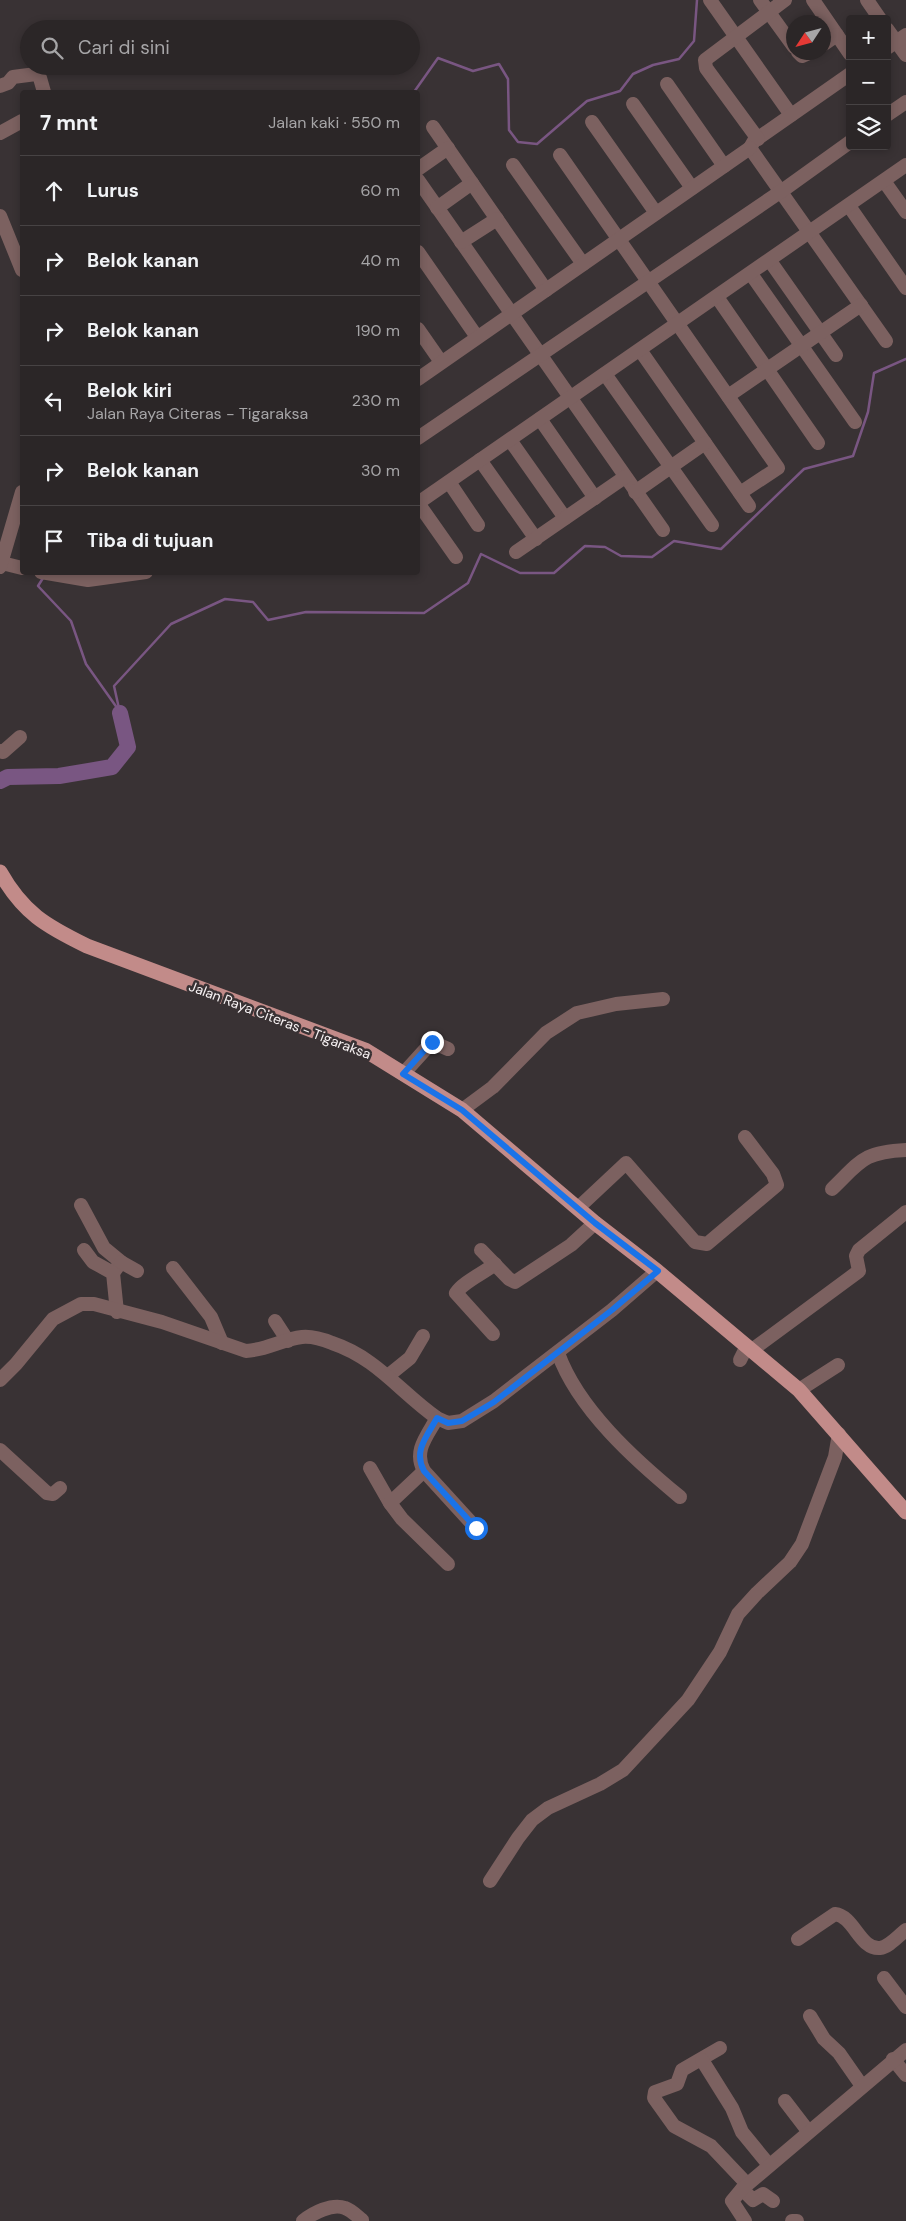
<!DOCTYPE html>
<html lang="id">
<meta charset="utf-8">
<style>
body{margin:0;font-family:"DM Sans",sans-serif;background:#373233;color:#f1f3f6}
.controls{position:absolute;right:15px;top:15px;display:grid;overflow:hidden;border-radius:5px;box-shadow:0 2px 8px #0003}
.controls button{width:45px;height:45px;display:grid;place-items:center;padding:0;border:0;border-bottom:1px solid #474344;background:#2b2627;color:#f1f3f6;font:25px sans-serif}
.compass{position:absolute;left:786px;top:15px;width:45px;height:45px;border-radius:50%;background:#2b2627;box-shadow:0 2px 8px #0003;rotate:234deg}
.stop{position:absolute;width:15px;height:15px;margin:-11px;border:4px solid #1a73e8;border-radius:50%;background:#fff}
.stop.end{background:#1a73e8;border-color:#fff;box-shadow:0 1px 5px #0008}
.list{margin:0;padding:0;list-style:none}
h2{display:flex;justify-content:space-between;align-items:center;height:65px;margin:0;padding:0 20px;font-size:21px}
h2 small{font-size:16px;font-weight:400;color:#a6a5a7}
.list li{display:grid;grid-template-columns:32px 1fr auto;gap:15px;align-items:center;box-sizing:border-box;height:70px;padding:0 20px;border-top:1px solid #474344}
.list b{display:block;font-size:19px;white-space:nowrap}
.list p{margin:0;font-size:16px;white-space:nowrap;color:#a6a5a7}
.list em{font-size:16px;font-style:normal;color:#a6a5a7}
.icon{flex:none;width:28px;height:28px;fill:none;stroke:currentColor;stroke-width:2;stroke-linecap:round;stroke-linejoin:round}
.map{position:relative;flex:none;width:906px;height:2221px;overflow:hidden}
.search{position:absolute;background:#2b2627;box-shadow:0 2px 8px #0003;left:20px;top:20px;width:400px;height:55px;display:flex;align-items:center;gap:12px;box-sizing:border-box;padding:0 18px;border-radius:28px;color:#a6a5a7;font-size:19px}
.panel{position:absolute;background:#2b2627;box-shadow:0 2px 8px #0003;left:20px;top:90px;width:400px;height:485px;border-radius:5px}
.map>svg:first-child{display:block}
.lines{fill:none;stroke-linecap:round;stroke-linejoin:round}
.stream{stroke:#795682;stroke-width:2.5}
.river{stroke:#795682;stroke-width:16}
.minor{stroke:#7c6160;stroke-width:14}
.major{stroke:#c28b89;stroke-width:15}
.route{stroke:#1a73e8;stroke-width:6}
.labels{text-anchor:middle;stroke-width:5;stroke-linejoin:round;paint-order:stroke}
.street-label{font-size:14px;fill:#f8f3f4;stroke:#393234}
</style>
<div class="map">
<svg width="906" height="2221" viewBox="0 0 906 2221">
<rect width="100%" height="100%" fill="#393234"/>
<g class="lines">
<!-- stream -->
<g class="stream">
<path d="M414,92L438,58L473,71L499,64L508,79L509,130L518,142L537,144L587,101L620,91L633,74L653,65L679,59L694,41L697,0"/>
<path d="M43,578L38,586L71,621L86,664L120,712"/>
<path d="M120,713L114,686L171,624L225,599L253,602L268,620L306,612L424,613L468,583L481,554L520,573H554L585,546L605,547L621,556L652,557L674,541L721,549L804,469L853,456L868,412L874,373L906,359"/>
</g>
<!-- river -->
<path class="river" d="M0,781L8,777L59,776L112,767L128,747L120,713"/>
<!-- minor -->
<g class="minor">
<path d="M710,0L791,115"/>
<path d="M760,0L794,47"/>
<path d="M813,0L850,54"/>
<path d="M867,0L880,19"/>
<path d="M887,29L906,55"/>
<path d="M824,44L837,35"/>
<path d="M887,48L906,35"/>
<path d="M798,52L802,56L811,52"/>
<path d="M850,74L754,141L750,148L886,341"/>
<path d="M667,84L724,166"/>
<path d="M0,86L8,83L13,77L36,74L40,78L44,92"/>
<path d="M633,104L692,188"/>
<path d="M887,115L906,102"/>
<path d="M592,122L656,213"/>
<path d="M433,127L546,290"/>
<path d="M0,133L22,121"/>
<path d="M758,139L706,68L705,60L785,0"/>
<path d="M560,155L778,468L740,493"/>
<path d="M513,165L583,264"/>
<path d="M418,169L448,148"/>
<path d="M418,180L663,530"/>
<path d="M884,181L906,212"/>
<path d="M849,206L906,288"/>
<path d="M437,208L472,183"/>
<path d="M0,216L22,270"/>
<path d="M461,242L497,219"/>
<path d="M418,252L477,337"/>
<path d="M770,261L836,355"/>
<path d="M751,274L855,422"/>
<path d="M717,297L818,443"/>
<path d="M418,329L441,362"/>
<path d="M640,350L749,506"/>
<path d="M605,374L712,525"/>
<path d="M418,379L750,148"/>
<path d="M728,396L861,305"/>
<path d="M540,419L595,498"/>
<path d="M418,438L786,188L850,142"/>
<path d="M510,440L565,518"/>
<path d="M480,460L536,539"/>
<path d="M449,482L478,525"/>
<path d="M635,492L705,443"/>
<path d="M516,552L625,477"/>
<path d="M456,557L418,503L906,165"/>
<path d="M2,563L22,568"/>
<path d="M0,567L22,492"/>
<path d="M41,572L88,580L146,572"/>
<path d="M0,751L3,752L20,737"/>
<path d="M403,1074L432,1042L448,1049"/>
<path d="M462,1110L493,1087L546,1033L577,1013L616,1004L663,999"/>
<path d="M832,1189C861,1161 863,1152 906,1150"/>
<path d="M81,1205L104,1248L121,1262L113,1273"/>
<path d="M578,1208L626,1163L695,1242L707,1244L777,1185L773,1174L745,1137"/>
<path d="M84,1250L93,1262L113,1273L117,1312"/>
<path d="M481,1250L509,1279L515,1282L571,1245L595,1223"/>
<path d="M121,1262L137,1271"/>
<path d="M173,1268L211,1317L222,1343"/>
<path d="M275,1321L288,1341"/>
<path d="M493,1334L456,1293C463,1282 484,1273 495,1264"/>
<path d="M752,1350L859,1271L856,1256L859,1250L906,1212"/>
<path d="M558,1353C578,1409 635,1460 680,1497"/>
<path d="M740,1360L747,1346"/>
<path d="M389,1375L410,1358L423,1336"/>
<path d="M0,1380L16,1364L53,1319L81,1304H94L162,1322L246,1351C266,1350 283,1339 302,1337C312,1336 322,1339 332,1343C377,1358 400,1392 437,1418L448,1423L462,1421L494,1401L612,1310L657,1271"/>
<path d="M799,1390L838,1365"/>
<path d="M437,1418C427,1436 413,1451 424,1471L476,1528"/>
<path d="M0,1450L47,1493L53,1494L60,1488"/>
<path d="M370,1468L390,1503"/>
<path d="M424,1471L390,1503L402,1519L448,1564"/>
<path d="M490,1881L518,1838L532,1820L548,1808L600,1784L623,1770L688,1700L720,1652L738,1614L757,1593L790,1562L802,1544L835,1457L839,1434"/>
<path d="M798,1939L835,1914C854,1916 860,1950 880,1948C889,1947 899,1935 906,1930"/>
<path d="M884,1978L906,2007"/>
<path d="M810,2016L824,2039L839,2053L862,2086"/>
<path d="M720,2048L682,2070L677,2084L655,2092L654,2098L674,2126L711,2146L747,2184"/>
<path d="M893,2059L906,2075"/>
<path d="M702,2060L732,2108L742,2132L769,2165"/>
<path d="M785,2101L808,2131"/>
<path d="M742,2189L753,2200L763,2194L773,2201"/>
<path d="M303,2221C313,2213 332,2203 345,2208C351,2210 357,2216 362,2220"/>
<path d="M745,2221L732,2201L742,2189L906,2050"/>
<path d="M792,2221H797"/>
</g>
<!-- major -->
<path class="major" d="M0,872C23,913 46,926 87,946L365,1050L462,1110L595,1223L657,1271L799,1390L906,1512"/>
</g>
<g class="lines">
<!-- route -->
<path class="route" d="M432,1042L403,1074L462,1110L595,1223L658,1271L612,1310L494,1402L462,1421L448,1423L437,1418C427,1436 413,1451 424,1471L476,1528"/>
</g>
<g class="labels">
<!-- street labels -->
<g class="street-label">
<text transform="translate(280 1020) rotate(21)" y="5">Jalan Raya Citeras - Tigaraksa</text>
</g>
</g>
</svg>
<div class="controls">
<button>+</button>
<button>−</button>
<button><svg class="icon" aria-label="layers" viewBox="0 0 24 24"><path d="M12 4l9 5-9 5-9-5zM3 14l9 5 9-5"/></svg></button>
</div>
<svg class="compass" viewBox="-18 -18 36 36"><path d="M0-13l5 13h-10z" fill="#e53935"/><path d="M0 13l5-13h-10z" fill="#a6a5a7"/></svg>
<div class="stop" style="left:476px;top:1528px"></div>
<div class="stop end" style="left:432px;top:1042px"></div>
<div class="search"><svg class="icon" aria-label="search" viewBox="0 0 24 24"><circle cx="10" cy="10" r="6"/><path d="M15 15l6 6"/></svg>Cari di sini</div>
<section class="panel">
<h2>7 mnt<small>Jalan kaki · 550 m</small></h2>
<ul class="list">
<li><svg class="icon" aria-label="ahead" viewBox="0 0 24 24"><path d="M12 20V5M6 11l6-6 6 6"/></svg><div><b>Lurus</b></div><em>60 m</em></li>
<li><svg class="icon" aria-label="right" viewBox="0 0 24 24"><path d="M7 20v-9h11M14 6l5 5-5 5"/></svg><div><b>Belok kanan</b></div><em>40 m</em></li>
<li><svg class="icon" aria-label="right" viewBox="0 0 24 24"><path d="M7 20v-9h11M14 6l5 5-5 5"/></svg><div><b>Belok kanan</b></div><em>190 m</em></li>
<li><svg class="icon" aria-label="left" viewBox="0 0 24 24"><path d="M17 20v-9H6M10 6l-5 5 5 5"/></svg><div><b>Belok kiri</b><p>Jalan Raya Citeras - Tigaraksa</p></div><em>230 m</em></li>
<li><svg class="icon" aria-label="right" viewBox="0 0 24 24"><path d="M7 20v-9h11M14 6l5 5-5 5"/></svg><div><b>Belok kanan</b></div><em>30 m</em></li>
<li><svg class="icon" aria-label="arrive" viewBox="0 0 24 24"><path d="M6 21V4h12l-3 4 3 4H6"/></svg><div><b>Tiba di tujuan</b></div></li>
</ul>
</section>
</div>
